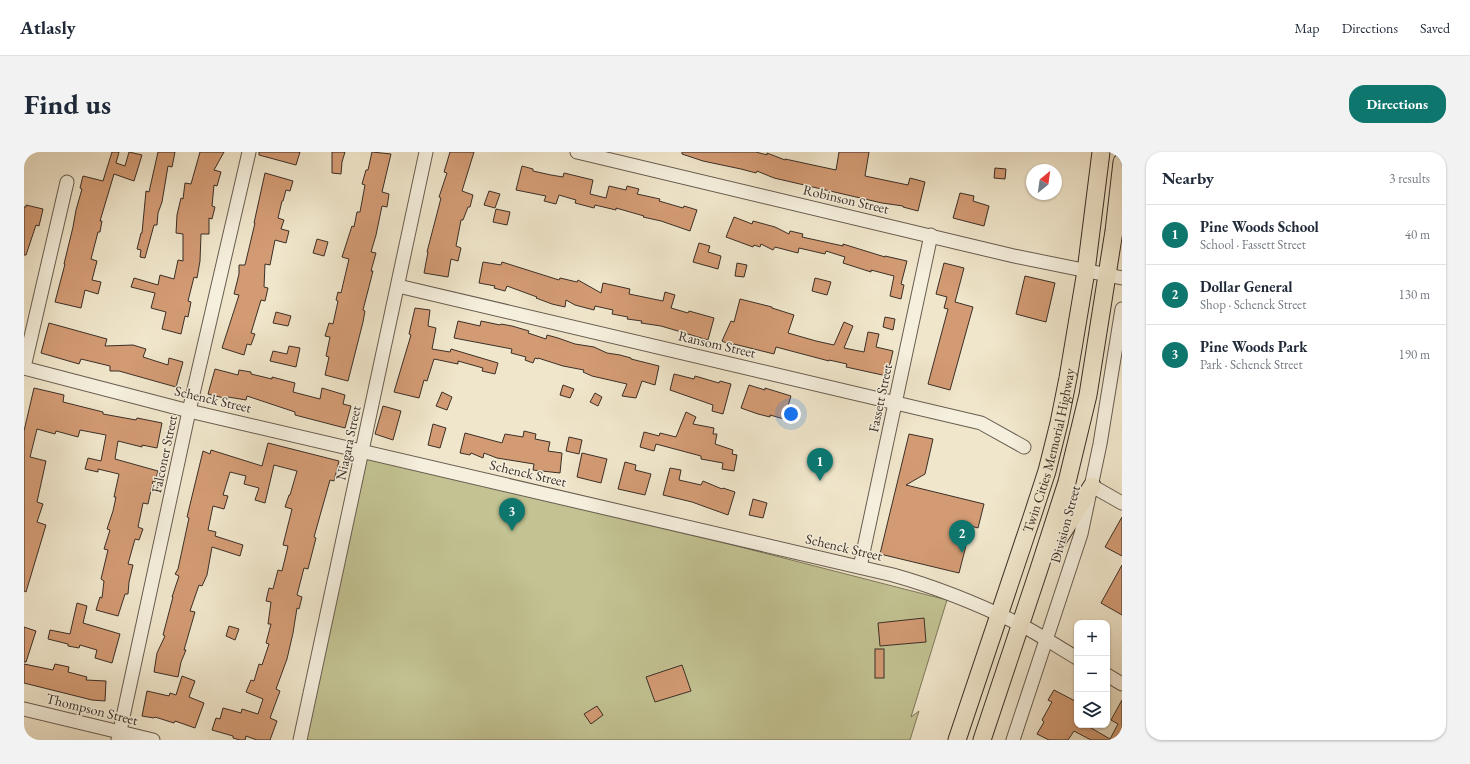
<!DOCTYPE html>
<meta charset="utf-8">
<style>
body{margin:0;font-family:"EB Garamond",serif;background:#f2f2f3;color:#1f2937}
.controls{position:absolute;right:12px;bottom:12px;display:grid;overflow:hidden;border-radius:8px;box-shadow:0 1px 3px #0004}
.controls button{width:36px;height:36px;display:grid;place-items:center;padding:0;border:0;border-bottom:1px solid #e0e1e3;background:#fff;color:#1f2937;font:20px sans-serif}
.compass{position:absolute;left:1002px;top:12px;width:36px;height:36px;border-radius:50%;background:#fff;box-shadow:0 1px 3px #0004;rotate:29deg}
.you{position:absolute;left:767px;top:262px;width:14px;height:14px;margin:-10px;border:3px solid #fff;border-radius:50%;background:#1a73e8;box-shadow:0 0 0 6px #1a73e833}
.badge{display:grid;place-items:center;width:26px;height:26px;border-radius:50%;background:#0f766e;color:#fff;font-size:13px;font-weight:700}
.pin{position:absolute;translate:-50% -33px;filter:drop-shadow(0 1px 2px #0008)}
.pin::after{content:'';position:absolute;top:21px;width:14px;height:12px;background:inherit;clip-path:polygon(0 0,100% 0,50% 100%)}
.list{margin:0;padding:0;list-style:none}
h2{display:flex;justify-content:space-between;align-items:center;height:52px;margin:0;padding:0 16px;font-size:17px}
h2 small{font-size:13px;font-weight:400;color:#747a83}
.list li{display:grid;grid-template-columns:26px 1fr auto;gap:12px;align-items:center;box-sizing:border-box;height:60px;padding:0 16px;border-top:1px solid #e0e1e3}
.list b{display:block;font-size:15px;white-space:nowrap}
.list p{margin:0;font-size:13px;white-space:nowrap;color:#747a83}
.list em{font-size:13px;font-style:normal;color:#747a83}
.icon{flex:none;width:22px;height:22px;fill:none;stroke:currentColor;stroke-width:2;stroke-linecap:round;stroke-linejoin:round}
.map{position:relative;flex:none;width:1098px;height:588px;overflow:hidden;border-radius:16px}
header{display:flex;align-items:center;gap:24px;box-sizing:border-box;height:56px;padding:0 20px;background:#fff;border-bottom:1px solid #e0e1e3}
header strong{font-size:19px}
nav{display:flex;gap:22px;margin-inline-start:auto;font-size:14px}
.intro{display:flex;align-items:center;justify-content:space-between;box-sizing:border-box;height:96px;padding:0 24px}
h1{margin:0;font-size:28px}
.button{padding:10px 18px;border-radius:16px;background:#0f766e;color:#fff;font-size:14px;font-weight:700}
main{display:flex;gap:24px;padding:0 24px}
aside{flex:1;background:#fff;border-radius:16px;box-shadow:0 1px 3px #0004}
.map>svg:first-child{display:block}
.green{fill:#c2c292;stroke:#7e785c}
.building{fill:#d39b74;stroke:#3b2f27}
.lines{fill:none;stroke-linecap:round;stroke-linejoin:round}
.minor-casing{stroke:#685d50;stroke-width:15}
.major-casing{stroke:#3b2f27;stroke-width:19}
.minor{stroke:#f5efdd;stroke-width:13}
.major{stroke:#f0e6cb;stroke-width:17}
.labels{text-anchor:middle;stroke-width:3;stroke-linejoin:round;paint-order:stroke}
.street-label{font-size:14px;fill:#3b2f27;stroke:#f5efdd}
</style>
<header>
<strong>Atlasly</strong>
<nav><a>Map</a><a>Directions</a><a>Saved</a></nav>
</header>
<div class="intro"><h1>Find us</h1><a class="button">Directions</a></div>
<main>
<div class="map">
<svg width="1098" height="588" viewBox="0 0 1098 588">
<rect width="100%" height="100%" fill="#f0e6cb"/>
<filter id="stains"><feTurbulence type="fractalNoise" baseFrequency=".005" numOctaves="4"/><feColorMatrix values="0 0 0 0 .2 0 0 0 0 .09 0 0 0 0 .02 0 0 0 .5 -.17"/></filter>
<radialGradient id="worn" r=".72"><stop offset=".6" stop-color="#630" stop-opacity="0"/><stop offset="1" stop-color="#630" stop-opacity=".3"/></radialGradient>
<!-- green -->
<path class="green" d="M339,298L923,448L887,565L895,559L886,588H276Z"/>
<!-- building -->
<g class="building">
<path d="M88,0H95L92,11L101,14L105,0L118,3L110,29L90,22L76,69H78L76,80H74L67,107L73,109L68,128L77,130L74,142L61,138L57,156L31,150L41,112H40L49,75L52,58L58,37L56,36L59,24L79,29Z"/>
<path d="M134,0H151L148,15L144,14L138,50L134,61L133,73H130L121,106L116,105L117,98L113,97L117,81H118L122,39L125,40Z"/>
<path d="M176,0H200L190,18L197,20L193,34L190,33L188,54L191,55L188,67L185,66V82H177L176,109L173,126L170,125L164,149L167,150L164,165L161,164L157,182L138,177L142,160L127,156L131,141L107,135L110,126L134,133L136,123L150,127L154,108L159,109V82L152,81L153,63L157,46L159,47L161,31L167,32Z"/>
<path d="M235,0H276L272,13L235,3Z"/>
<path d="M308,0H321L318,10L317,22L308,21Z"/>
<path d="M348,0L367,2L358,40L365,42L363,55L358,54L352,83L347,100L352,101L347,119H349L339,158L341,159L339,170L324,229L301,223L305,205L302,204L306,185L301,184L305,171L309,172L314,149L312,148L314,140L317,141L325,107L318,105L328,74L330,75L333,60H336L341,33L338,32L342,18H344Z"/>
<path d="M426,0H450L438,39L449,43L446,55H444L439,68H437L432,94L437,96L434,109L427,107L424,125L400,121L404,100H403L417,46L415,45L423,21L420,20Z"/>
<path d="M658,0H732L743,3V1L761,8V7L812,18L815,0H845L841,24L884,33L886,26L901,30L894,59L879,55V54L858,51L750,26L733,19L732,21L717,17L679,9L658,2Z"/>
<path d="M498,14L509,17V19L527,23L539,25L540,21L569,28L566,42L582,46L585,34L602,38L603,34L615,37L613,42L636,47L635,49L659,56L660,54L673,58L666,79L637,69L619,65L620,64L592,56V58L571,53L570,56L551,51L552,48L535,43L532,52L520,49L522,44L492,38Z"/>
<path d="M971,16L982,17L981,27L970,26Z"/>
<path d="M241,21L269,29L266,39L262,38L259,49H258L254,66L260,68L257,77L265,79L262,91L251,88L246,113L241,112L240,135L244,136L241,149L237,148L227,181L231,182L227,193L223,192L220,203L198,196L215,143L210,142L215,122V113H221L231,71H230Z"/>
<path d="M465,39L476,42L471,56L460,53Z"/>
<path d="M936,41L950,44L949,49L965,54L960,74L929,66Z"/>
<path d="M2,53L19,57L15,74L12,73L2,103H0V55H2Z"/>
<path d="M472,57L486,60L483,73L469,70Z"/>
<path d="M710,65L728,72L729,69L751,75L765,82L766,79L779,82L778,85L819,94V92L861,105V104L883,109L877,132L880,133L877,147L866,144L870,124L847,118V120L819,111L821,105L802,99L801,102L775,96L774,101L751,95L749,98L737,92L736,95L730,93L729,95L702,85Z"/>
<path d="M293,87L304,90L300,104L289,101Z"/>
<path d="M675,91L686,94L684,100L697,104L694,117L669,110Z"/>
<path d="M459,110L477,113L478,110L535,128L536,126L553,130L554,128L577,141L579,131L606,137L605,142L639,149L641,140L651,143L647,156L664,161L665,159L690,166L684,188L637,174L617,171L618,169L603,167L604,165L588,162L589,158L571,154L570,158L551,153L542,148L541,155L528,152L512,146L513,145L483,134L481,139L470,136L471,134L455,131Z"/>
<path d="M713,111L723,113L720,125L711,124Z"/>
<path d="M920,111L940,116L931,150L949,155L926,238L904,232L924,157L920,156L923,145L912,142Z"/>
<path d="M1001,124L1031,131L1022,170L992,162Z"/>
<path d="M791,126L807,130L803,143L788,139Z"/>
<path d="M716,147L748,155V156L770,163L764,181L792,189L810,193L820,170L829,174L820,196L840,200L844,180L855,182L852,195L869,199L863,224L822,215L823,212L805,208V209L752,195L750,202L710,192L709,194L698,189L707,169L710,170Z"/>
<path d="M391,156L406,158L404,174L412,176L408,197L426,200L427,197L474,211L471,222L458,219L459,216L434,209V212L410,207L403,229L400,228L395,246L370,240L387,183L385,182Z"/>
<path d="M252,160L267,164L264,174L249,171Z"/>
<path d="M861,165L871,167L869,178L859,175Z"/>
<path d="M434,169L456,174L457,169L476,173L477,172L488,174L505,179L504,181L522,187L523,183L534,186L551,192L570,195L583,201L596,203L607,206V207L635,214L631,233L618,229L612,246L598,244L603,232L568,224L559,220L560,218L539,214L514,206V207L511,206L509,211L501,208L502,205L487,201L488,197L430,186Z"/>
<path d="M25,171L83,187L81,194L109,193L122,197L119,205L144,213L145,206L159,210L152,235L95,219H86V214L57,207L55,212L17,201Z"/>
<path d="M265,194L276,196L272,215L246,209L249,199L263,202Z"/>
<path d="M191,217L214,223L215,218L227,220V222L248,227V225L271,231L269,240L296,247L298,236L321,243L319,252L327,254L321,276L271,263V260L223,244L222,248L204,245V247L184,242Z"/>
<path d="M650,222L670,227L671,224L695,231L696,229L707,232L699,262L688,259L689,253L646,238Z"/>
<path d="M539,233L550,237L546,246L536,243Z"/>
<path d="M725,233L741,238V236L767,244L760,267L746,263V265L734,262L717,256Z"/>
<path d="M10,236L40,243L39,250L79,260V262L112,268L113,266L138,271L133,296L118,293V295L94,289L91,307L134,319L131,330L129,329L124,352L119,351L114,375L119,377L115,388L111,387L104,412L109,413L105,430L104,442H101L94,464L72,458L76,445L78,446L80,429L77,427L84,398L80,397L86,378L83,377L89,359L92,345H90L95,322L74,317V320L61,317L64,306L77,309L82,283L56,278L54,285L32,279L31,282L13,277L6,305L22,309L13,350L19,352L13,370L22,373L2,440L0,439V279Z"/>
<path d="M418,240L428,245L423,258L412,254Z"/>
<path d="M571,241L578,245L574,254L566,250Z"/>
<path d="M359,254L377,259L369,288L351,282Z"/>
<path d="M662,260L672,265L669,272L690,276L689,282H693L691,292L709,298L708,302L713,303L710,319L698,317L699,311L677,307V304L632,292L630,299L616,295L620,280L635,284L636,281L652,285Z"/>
<path d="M409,272L422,276L416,296L404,293Z"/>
<path d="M500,279L512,282L511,287L526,290L524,299L538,301L536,321L509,318L510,312L473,306L460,301L459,306L447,301L446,303L436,301L441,281L478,291L481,282L499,285Z"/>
<path d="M885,282L909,287L901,322L882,333L960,352L954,376L947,374L935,421L856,402Z"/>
<path d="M545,285L558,288L555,302L542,299Z"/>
<path d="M244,291L315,309L310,329L306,328L290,385L292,386L284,417L280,416L273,443L278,445L275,457L273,456L269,481L263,507L252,537L256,539L246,566L253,569L246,588H233L222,584L221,588H216L209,586V584L188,578L192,566L196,567L199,556L217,561L218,557L234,562L239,547L222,540L227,528L230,529L235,512L238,513L245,492L242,491L247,472H244L247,450L242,449L245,436L249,437L254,418L258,419L264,394L259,393L268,357L261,355L265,343H266L273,319L250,313L241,351L231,348L235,336L220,332L222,324L206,320L199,343L204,344L200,357L189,354L184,378L192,380L191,384L219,393L216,404L188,395L183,423L178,434L175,433L166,459L171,460L160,498H162L157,510L154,525L130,520L133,501L141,484L139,483L149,445H148L155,424L151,422L154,417L165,366L163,365L179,299L186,302L187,298L238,314Z"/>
<path d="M558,301L583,307L577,331L553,325Z"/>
<path d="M601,310L612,313L611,318L627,322L621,343L594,337Z"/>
<path d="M646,316L657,318L655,328L677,333L679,329L698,337L699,336L711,340L704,363L668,350L639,343Z"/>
<path d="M729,347L743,351L739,366L725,363Z"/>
<path d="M1098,365V404L1081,395Z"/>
<path d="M1098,413V463L1077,451Z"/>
<path d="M53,451L63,454L59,471L96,482L88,511L71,506L73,498L56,493L55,496L44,494V492L24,487L26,478L46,482Z"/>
<path d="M900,466L902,490L856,494L854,471Z"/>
<path d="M205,474L215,477L211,488L202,484Z"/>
<path d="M0,475L12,479L2,510H0Z"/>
<rect x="851" y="497" width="9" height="29"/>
<path d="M0,512L29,518L31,512L45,515L44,520L63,525L62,528L82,529L81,549L68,548L0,531Z"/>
<path d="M658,513L667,539L631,550L622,525Z"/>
<path d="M158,524L171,529L165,545L180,551L171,576L151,569L150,571L131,565L130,566L118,564L123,539L145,544L146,541L152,543Z"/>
<path d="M1030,538L1053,550V573H1062L1086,587L1094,572L1087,568L1098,548V588H1067L1050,579L1044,588H1025L1013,582L1020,570L1018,568L1028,550L1024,548Z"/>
<path d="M573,554L579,563L567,572L560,562Z"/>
</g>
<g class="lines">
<defs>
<g id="minor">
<path d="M553,0L990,104L1098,126"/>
<path d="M374,134L957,271L1000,295"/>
<path d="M0,215L43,30"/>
<path d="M0,216L165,259L869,423C912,435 954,452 995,472C1015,482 1034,495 1053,506"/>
<path d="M1068,334L1098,351"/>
<path d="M836,415L907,83"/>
<path d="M1083,523L1098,532"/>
<path d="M0,557L129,588"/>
<path d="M94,588L165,259L225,0"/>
<path d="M276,588L402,0"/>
<path d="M989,588L1057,382L1076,292L1098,157"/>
</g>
<g id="major">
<path d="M1028,397L1068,334"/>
<path id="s1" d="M933,588L1008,365L1023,319L1035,271L1044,226L1062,119L1077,0"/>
<path d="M958,588L1015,417L1043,330L1064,243L1090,79L1098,10"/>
</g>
</defs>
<!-- minor casing -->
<use href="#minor" class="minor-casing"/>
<!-- major casing -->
<use href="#major" class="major-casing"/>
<!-- minor -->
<use href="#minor" class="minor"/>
<!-- major -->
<use href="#major" class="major"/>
</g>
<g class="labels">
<!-- street labels -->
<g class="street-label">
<text transform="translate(822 47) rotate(13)" y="5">Robinson Street</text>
<text transform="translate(693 192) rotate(13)" y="5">Ransom Street</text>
<text transform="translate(856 246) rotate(-78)" y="5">Fassett Street</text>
<text transform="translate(189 247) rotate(13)" y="5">Schenck Street</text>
<text transform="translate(324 291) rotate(-78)" y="5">Niagara Street</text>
<text dy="5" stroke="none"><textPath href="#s1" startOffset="304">Twin Cities Memorial Highway</textPath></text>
<text transform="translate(140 302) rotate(-78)" y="5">Falconer Street</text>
<text transform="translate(504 321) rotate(13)" y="5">Schenck Street</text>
<text transform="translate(1041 372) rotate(-75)" y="5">Division Street</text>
<text transform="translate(820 395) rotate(13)" y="5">Schenck Street</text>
<text transform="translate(68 557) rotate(14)" y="5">Thompson Street</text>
</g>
</g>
<rect width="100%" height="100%" filter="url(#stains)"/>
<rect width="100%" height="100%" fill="url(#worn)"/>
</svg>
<div class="controls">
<button>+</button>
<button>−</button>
<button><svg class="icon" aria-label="layers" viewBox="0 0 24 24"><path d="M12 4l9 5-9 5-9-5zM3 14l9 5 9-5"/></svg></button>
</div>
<svg class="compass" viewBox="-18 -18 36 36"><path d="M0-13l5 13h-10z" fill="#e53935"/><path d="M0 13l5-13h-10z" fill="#747a83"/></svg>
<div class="you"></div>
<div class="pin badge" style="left:796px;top:329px">1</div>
<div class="pin badge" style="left:938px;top:401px">2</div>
<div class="pin badge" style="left:488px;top:379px">3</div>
</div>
<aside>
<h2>Nearby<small>3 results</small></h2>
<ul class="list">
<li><span class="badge">1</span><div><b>Pine Woods School</b><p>School · Fassett Street</p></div><em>40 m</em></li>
<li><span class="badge">2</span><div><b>Dollar General</b><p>Shop · Schenck Street</p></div><em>130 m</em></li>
<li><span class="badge">3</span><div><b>Pine Woods Park</b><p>Park · Schenck Street</p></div><em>190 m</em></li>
</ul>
</aside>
</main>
